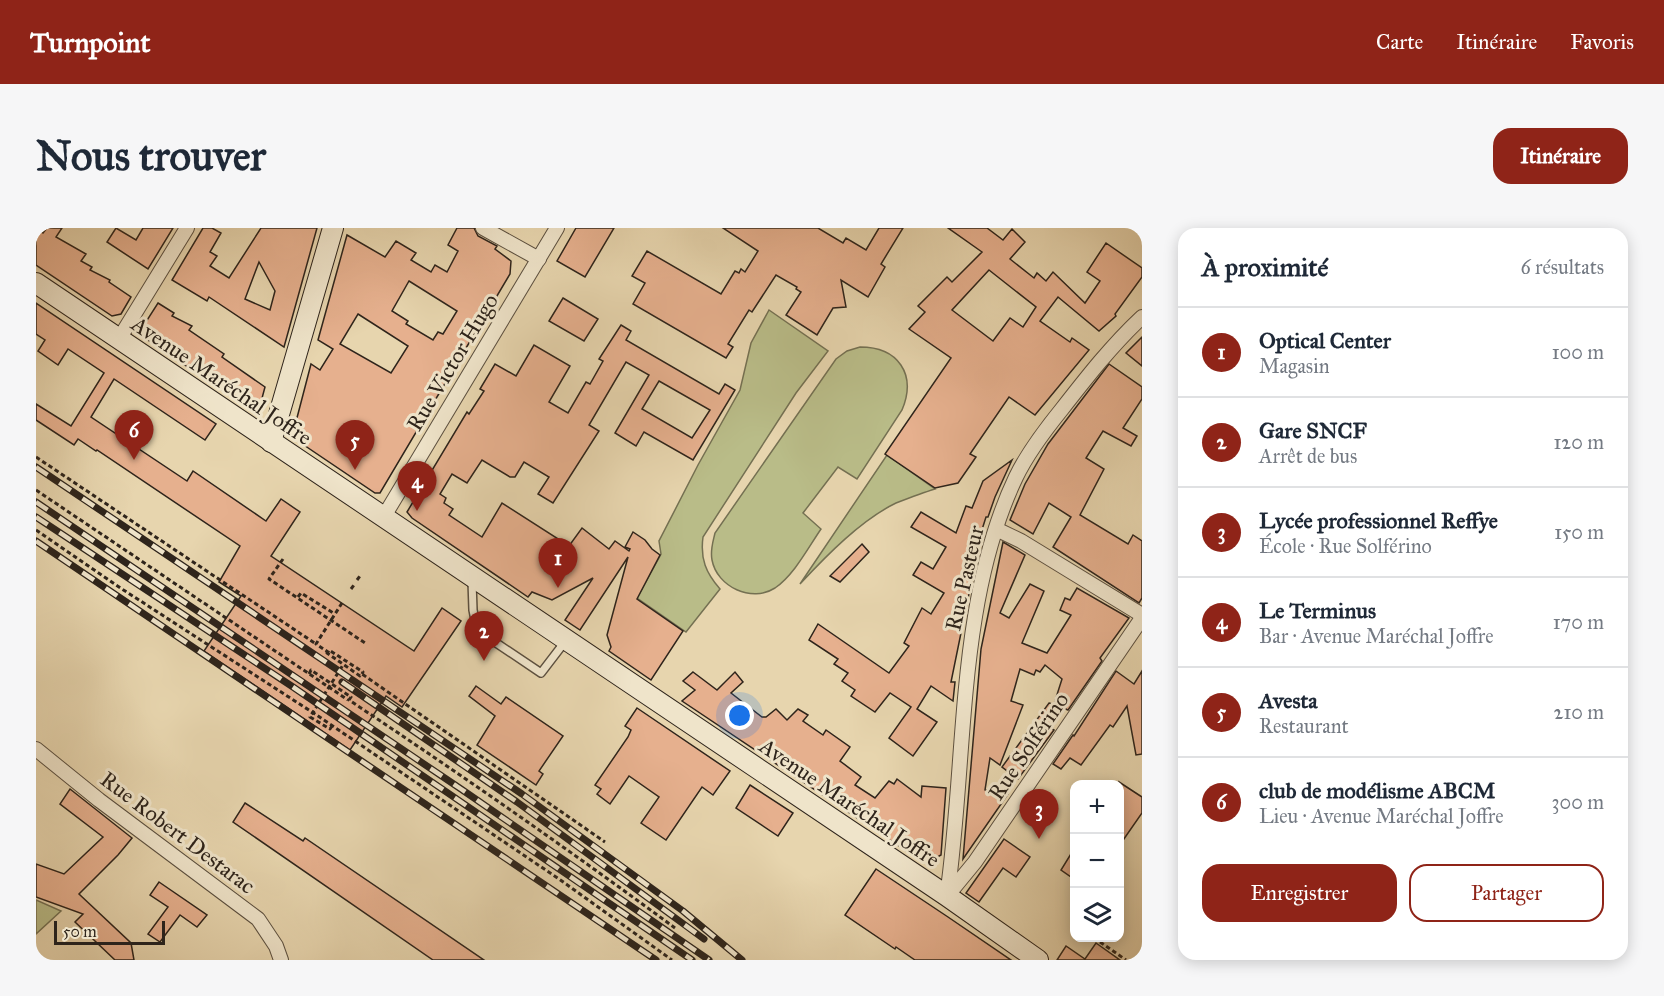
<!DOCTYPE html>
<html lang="fr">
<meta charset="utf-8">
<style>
body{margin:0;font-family:"IM FELL Great Primer",serif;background:#f6f6f7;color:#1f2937}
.controls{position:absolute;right:18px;bottom:18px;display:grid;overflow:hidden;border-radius:12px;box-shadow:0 3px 15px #0003}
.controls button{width:54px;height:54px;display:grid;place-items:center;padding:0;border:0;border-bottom:2px solid #e0e1e3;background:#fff;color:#1f2937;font:30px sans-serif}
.scale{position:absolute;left:18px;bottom:15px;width:111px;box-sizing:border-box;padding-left:6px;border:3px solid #2e241b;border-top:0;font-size:16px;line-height:21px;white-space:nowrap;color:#2e241b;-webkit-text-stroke:4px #efe4ca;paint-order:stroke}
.you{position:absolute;left:704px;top:488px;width:21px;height:21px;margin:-15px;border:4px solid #fff;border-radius:50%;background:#1a73e8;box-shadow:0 0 0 9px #1a73e833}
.badge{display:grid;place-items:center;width:39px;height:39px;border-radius:50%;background:#8f2418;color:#fff;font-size:20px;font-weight:700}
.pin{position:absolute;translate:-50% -50px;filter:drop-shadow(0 2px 3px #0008)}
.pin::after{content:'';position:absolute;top:32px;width:21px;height:18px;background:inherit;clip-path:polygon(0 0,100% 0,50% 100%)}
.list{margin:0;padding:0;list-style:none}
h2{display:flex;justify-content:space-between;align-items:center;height:78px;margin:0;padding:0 24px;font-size:26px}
h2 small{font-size:20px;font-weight:400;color:#747a83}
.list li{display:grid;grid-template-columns:39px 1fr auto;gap:18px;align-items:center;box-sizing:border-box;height:90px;padding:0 24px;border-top:2px solid #e0e1e3}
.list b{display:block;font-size:22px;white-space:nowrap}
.list p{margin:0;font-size:20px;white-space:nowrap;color:#747a83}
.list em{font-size:20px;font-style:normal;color:#747a83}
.actions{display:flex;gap:12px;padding:18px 24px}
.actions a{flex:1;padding:14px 0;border:2px solid #8f2418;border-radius:18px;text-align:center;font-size:21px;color:#8f2418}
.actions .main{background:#8f2418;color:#fff}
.icon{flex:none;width:33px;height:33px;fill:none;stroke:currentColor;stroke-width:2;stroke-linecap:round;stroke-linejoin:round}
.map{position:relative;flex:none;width:1106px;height:732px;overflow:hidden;border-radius:18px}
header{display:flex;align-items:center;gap:36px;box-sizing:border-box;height:84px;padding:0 30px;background:#8f2418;color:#fff}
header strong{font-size:28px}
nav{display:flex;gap:33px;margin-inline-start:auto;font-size:21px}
.intro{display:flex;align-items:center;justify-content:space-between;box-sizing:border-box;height:144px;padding:0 36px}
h1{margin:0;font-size:42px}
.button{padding:15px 27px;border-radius:18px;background:#8f2418;color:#fff;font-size:21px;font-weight:700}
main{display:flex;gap:36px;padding:0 36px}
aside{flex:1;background:#fff;border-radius:18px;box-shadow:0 3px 15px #0003}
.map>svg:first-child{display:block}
.green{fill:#b9bc88;stroke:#747052;stroke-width:1.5}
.building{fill:#e6b08e;stroke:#2e241b;stroke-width:1.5;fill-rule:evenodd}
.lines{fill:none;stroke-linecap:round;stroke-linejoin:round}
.service-casing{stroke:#5c5040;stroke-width:10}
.minor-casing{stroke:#5c5040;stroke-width:16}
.secondary-casing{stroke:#2e241b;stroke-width:22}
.path{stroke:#2e241b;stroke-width:3;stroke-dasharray:4.5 3;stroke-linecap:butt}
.service{stroke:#efe4ca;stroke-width:7}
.minor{stroke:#efe4ca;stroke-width:14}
.secondary{stroke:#efe4ca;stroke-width:20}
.rail-casing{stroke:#2e241b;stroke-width:7}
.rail{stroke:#efe4ca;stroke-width:4.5;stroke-dasharray:14;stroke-linecap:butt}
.labels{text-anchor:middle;stroke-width:6;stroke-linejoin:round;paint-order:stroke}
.street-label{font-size:22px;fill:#2e241b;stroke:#efe4ca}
</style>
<header>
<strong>Turnpoint</strong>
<nav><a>Carte</a><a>Itinéraire</a><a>Favoris</a></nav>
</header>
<div class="intro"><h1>Nous trouver</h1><a class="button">Itinéraire</a></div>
<main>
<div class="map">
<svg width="1106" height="732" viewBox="0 0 1106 732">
<rect width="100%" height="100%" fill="#e7d5ae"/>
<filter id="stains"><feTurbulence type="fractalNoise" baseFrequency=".00333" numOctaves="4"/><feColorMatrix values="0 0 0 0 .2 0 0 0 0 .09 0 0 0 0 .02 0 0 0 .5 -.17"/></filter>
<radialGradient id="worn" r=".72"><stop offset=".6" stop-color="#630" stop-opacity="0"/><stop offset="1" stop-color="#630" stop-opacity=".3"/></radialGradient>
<!-- green -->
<g class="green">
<path d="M733,82L792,123L760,165L667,309C664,331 670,345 684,361L650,404L601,370L625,326L623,313L662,237L704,162L715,115Z"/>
<path d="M824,119C862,119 881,146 866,182L821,251L802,239L767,285L785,301C772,320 758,347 739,360C716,375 681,359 676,332C674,322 677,314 679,305L800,131L811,123Z"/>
<path d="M851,227L899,261C886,265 873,270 860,275C825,292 790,328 764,356Z"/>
<path d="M0,672L25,683L0,706Z"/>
</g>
<!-- building -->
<g class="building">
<path d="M0,0L7,5L11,0H26L20,9L50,26L45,33L56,39L54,42L74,52L73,54L95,69L85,86L76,88L0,37Z"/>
<path d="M80,0L100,12L107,0H137L112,41L71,14Z"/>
<path d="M167,0H176L185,5L174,24L181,28L174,38L193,50L225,0H281L248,119L173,69L171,73L136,52ZM223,34L239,63L234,82L209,71Z"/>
<path d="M421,0H438L442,8L461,18L459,21L475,33L474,46L344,265H339L256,209L275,136L284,142L297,121L282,112L311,7L349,29L360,13L380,25L375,32L395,44L399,37L411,44L422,23L412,17ZM373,53L421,83L407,106L402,104L397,112L370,96L372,93L356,83ZM322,86L372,118L355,145L304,116Z"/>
<path d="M540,0H578L549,49L521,33Z"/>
<path d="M687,0H782L807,15L810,10L830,22L843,0H867L845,36L849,39L832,69L805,52L810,79L797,80L781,107L750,87L765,64L760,61L761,59L740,47L716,84L713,82L692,116L697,119L690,130L597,76L609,55L596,48L611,23L685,66L699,43L703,45L705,41L709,44L722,23Z"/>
<path d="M912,0H951L967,12L976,1L989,14L974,31L998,50L1001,45L1010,53L1017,44L1049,75L1064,53L1051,44L1070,15L1106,40V49L1079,86L1080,88L1063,103L1022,69L1004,93L1034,114L1036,110L1053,122L999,187L973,169L934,226L940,229L922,255L899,260L849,226L915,130L873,101L889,84L882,78L911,49L916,54L946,24ZM953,42L1000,79L987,99L974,90L957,113L916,82Z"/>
<path d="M527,70L562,91L548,113L513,93Z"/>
<path d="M0,75L180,196L169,212L78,151L55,189L151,253L157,243L230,293L245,271L264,284L235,328L378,423L406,380L425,393L366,479L350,468L314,522L168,423L205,368L183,354L204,318L61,222L60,223L42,211L38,217L0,192V176L35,198L68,145L32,121L22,137L2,123L9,112L0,106Z"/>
<path d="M122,75L138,85L136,88L156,98L153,102L188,126L186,129L229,159L225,174L222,175L223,187L109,110L106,100Z"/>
<path d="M585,97L595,103L590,112L683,166L689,156L699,162L657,232L608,204L600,218L579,205L613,147L590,134L553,197L563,203L517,275L502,266L513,249L488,234L479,249H474L446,232L431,255L416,246L404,266L410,270L408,275L417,281L413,287L446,309L466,275L533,318L546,300L573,321L579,313L593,323L594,321L589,319L597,304L609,312L616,321L624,327L601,371L647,403L615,452L573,423L575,419L571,407L592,329L544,402L529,392L557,350L516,372L496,364L492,369L376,290L371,284L431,184L433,186L448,163L444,161L459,136L480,148L498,117L534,138L513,174L532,185L550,154L554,156L567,133L563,131ZM623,153L674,182L656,210L606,181Z"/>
<path d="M1106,109V138L1090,125Z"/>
<path d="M1073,136L1106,159V171L1087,200L1101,208L1095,218L1067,203L1050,230L1068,241L1044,287L1092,316L1097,307L1106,313V370L1103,375L1017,319L1035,289L1013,275L997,306L974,292L989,256L1012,216Z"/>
<path d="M976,232L959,269L952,289H950L931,349L936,351L915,454H919L917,473L895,458L881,481L901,494L877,528L853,510L875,479L854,465L839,484L815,468L819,462L806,453L812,445L798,436L802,431L773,412L782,396L853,445L873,418L868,415L886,380L895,386L908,365L877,347L885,334L897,341L910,319L875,299L885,284L920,305L930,278L936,280L947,253Z"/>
<path d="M967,314L989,327L964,385L973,390L994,356L1008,363L986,415L1011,425L1035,387L1024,382L1029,370L1034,372L1041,360L1093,390L1064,430L1066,433L1032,482L1018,476L1026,451L1009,437L1004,444L1000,442L998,447L984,441L975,473L987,477L964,537L954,530L949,562L972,566L927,631L945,421Z"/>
<path d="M826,316L833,324L804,354L794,348Z"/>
<path d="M1080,443L1098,456L1106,443V526L1100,527L1091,478L1077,499L1074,497L1045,537L1034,530L1025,541L1017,536L1037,507L1038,508Z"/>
<path d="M657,444L681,462L699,444L707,454L695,465L726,489H730L740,481L751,492L762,481L772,487L767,493L787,507L790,502L814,519L804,533L825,549L819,557L839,570L853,553L858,556L861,551L885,569L886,558L910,560L905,627L892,634H887L646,473L659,462L647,453Z"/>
<path d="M440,458L465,476L470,469L527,508L503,543L507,546L500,557L441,517L459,488L433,468Z"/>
<path d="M1013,475L1023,478L1016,501L1018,502L982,551L966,539Z"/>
<path d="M601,480L694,543L677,567L666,559L630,612L605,595L623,569L593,548L574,576L561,566L565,561L559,557L592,509L595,502L589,498Z"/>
<path d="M1083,554L1106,569V585L1083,618Z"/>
<path d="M714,557L757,585L742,608L700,580Z"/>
<path d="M34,561L96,610L82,627L43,666L95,715L98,732H79L39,694L47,686L0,669V636L28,646L67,609L24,576Z"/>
<path d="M209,575L267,613L269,610L448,732H397L197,594Z"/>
<path d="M968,611L994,629L980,649L967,640L943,674L930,665Z"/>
<path d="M1038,621V651L1025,642Z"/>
<path d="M840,641L912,689L975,732H879L860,719L859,721L809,687Z"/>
<path d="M123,654L171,687L161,699L144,687L124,714L112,706L132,679L114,667Z"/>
<path d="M1060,715L1084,732H1021L1030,718L1049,731Z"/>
</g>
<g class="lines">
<defs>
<path id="service" d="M436,353L437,382L441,402L505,445L528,415"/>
<g id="minor">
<path d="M447,0L503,31"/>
<path d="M83,111L151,0"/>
<path d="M347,290L521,0"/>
<path d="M960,301L985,313L1106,387"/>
<path d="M0,521L63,572L222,691L240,718L245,732"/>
<path d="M911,668C931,531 920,375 980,249C992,224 1009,202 1026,181C1051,149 1076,117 1106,89"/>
<path d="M911,668L939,634L1106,390"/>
</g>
<g id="secondary">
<path d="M0,55L911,668L1002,732"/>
<path d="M235,214L297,0"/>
</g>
</defs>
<!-- service casing -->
<use href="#service" class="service-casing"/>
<!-- minor casing -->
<use href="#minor" class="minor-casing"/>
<!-- secondary casing -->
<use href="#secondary" class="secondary-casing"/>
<!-- path -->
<g class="path">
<path d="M0,229L280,416"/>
<path d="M0,262L312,472"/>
<path d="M0,302L86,361L279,486L523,651L636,732"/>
<path d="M247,331L233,351L329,415"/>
<path d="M321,352L324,348"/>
<path d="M315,361L318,357"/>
<path d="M262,369L265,365L299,386"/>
<path d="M306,375L280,416L292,424L293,422L327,444L326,446"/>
<path d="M292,424L291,425L324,448L326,446L569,614"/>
<path d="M273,446L275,442L315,469L313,472C424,546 532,621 639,700"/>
<path d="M296,498L294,501L274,489L307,437"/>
<path d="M1064,714L1090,732"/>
</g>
<!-- service -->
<use href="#service" class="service"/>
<!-- minor -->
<use href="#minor" class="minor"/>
<!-- secondary -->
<use href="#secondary" class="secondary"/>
<defs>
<g id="rail">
<path d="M0,239L486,566L647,683L706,732"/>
<path d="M0,274L425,561L673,732"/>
<path d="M0,289L257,459L656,732"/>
<path d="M0,313L620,732"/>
<path d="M306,454L481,574L668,711"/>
</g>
</defs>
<!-- rail casing -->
<use href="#rail" class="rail-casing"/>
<!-- rail -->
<use href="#rail" class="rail"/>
</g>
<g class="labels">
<!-- street labels -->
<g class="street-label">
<text transform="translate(416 134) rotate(-59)" y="8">Rue Victor Hugo</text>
<text transform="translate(186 152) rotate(34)" y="8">Avenue Maréchal Joffre</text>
<text transform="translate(928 350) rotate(-77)" y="8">Rue Pasteur</text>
<text transform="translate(992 518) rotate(-56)" y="8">Rue Solférino</text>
<text transform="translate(814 574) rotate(34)" y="8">Avenue Maréchal Joffre</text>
<text transform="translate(142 604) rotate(37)" y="8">Rue Robert Destarac</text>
</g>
</g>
<rect width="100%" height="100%" filter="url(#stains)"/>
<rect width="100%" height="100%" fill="url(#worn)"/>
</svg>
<div class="controls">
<button>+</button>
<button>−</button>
<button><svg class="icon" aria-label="layers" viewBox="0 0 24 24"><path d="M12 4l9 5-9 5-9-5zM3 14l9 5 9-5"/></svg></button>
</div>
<div class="scale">50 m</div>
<div class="you"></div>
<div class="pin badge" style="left:522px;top:360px">1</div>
<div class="pin badge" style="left:448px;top:433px">2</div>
<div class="pin badge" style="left:1003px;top:611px">3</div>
<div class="pin badge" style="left:381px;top:283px">4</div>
<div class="pin badge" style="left:319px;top:242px">5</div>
<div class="pin badge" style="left:98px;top:232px">6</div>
</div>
<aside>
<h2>À proximité<small>6 résultats</small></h2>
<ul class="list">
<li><span class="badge">1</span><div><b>Optical Center</b><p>Magasin</p></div><em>100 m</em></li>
<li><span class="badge">2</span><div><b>Gare SNCF</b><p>Arrêt de bus</p></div><em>120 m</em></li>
<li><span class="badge">3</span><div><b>Lycée professionnel Reffye</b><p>École · Rue Solférino</p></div><em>150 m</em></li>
<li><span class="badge">4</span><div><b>Le Terminus</b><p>Bar · Avenue Maréchal Joffre</p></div><em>170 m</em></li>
<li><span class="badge">5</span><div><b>Avesta</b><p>Restaurant</p></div><em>210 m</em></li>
<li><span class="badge">6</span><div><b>club de modélisme ABCM</b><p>Lieu · Avenue Maréchal Joffre</p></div><em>300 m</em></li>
</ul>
<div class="actions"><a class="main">Enregistrer</a><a>Partager</a></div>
</aside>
</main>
